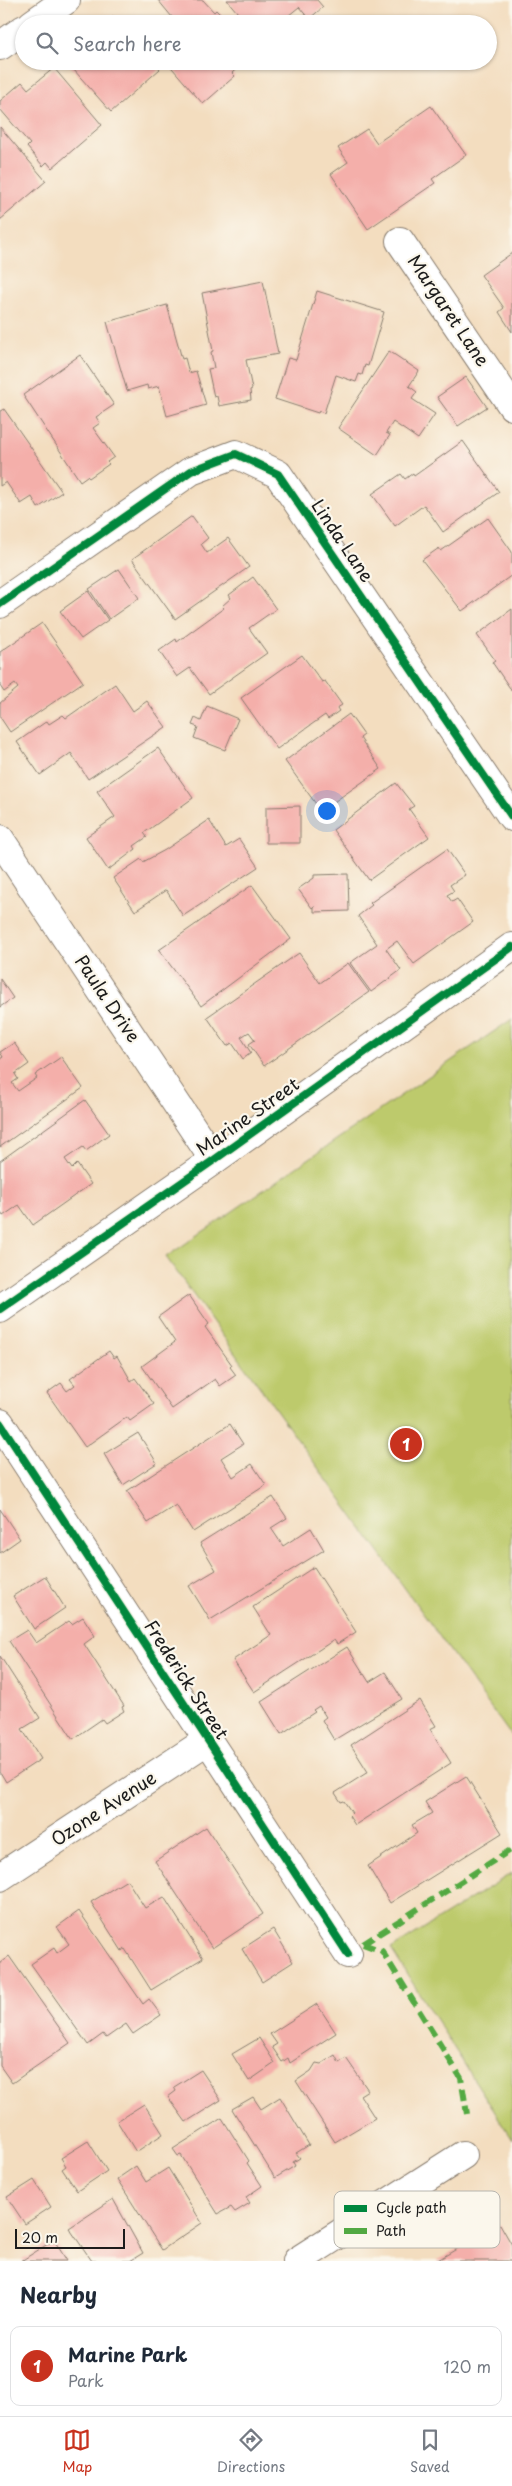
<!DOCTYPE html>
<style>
body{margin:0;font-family:"Playpen Sans",sans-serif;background:#f2f2f3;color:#1f2937}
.scale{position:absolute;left:15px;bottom:12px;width:110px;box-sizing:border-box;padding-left:5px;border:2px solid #1c1c1c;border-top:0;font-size:14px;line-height:18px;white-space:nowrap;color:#1c1c1c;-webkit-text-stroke:4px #fbf7ec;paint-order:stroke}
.you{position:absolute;left:326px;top:810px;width:18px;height:18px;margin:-12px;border:4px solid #fff;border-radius:50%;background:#1a73e8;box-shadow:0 0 0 8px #1a73e833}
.badge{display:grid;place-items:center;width:32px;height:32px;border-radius:50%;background:#c8321e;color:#fff;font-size:16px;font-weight:700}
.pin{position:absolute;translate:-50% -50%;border:2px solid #fff;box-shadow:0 1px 5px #0006}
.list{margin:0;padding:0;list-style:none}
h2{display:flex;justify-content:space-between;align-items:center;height:65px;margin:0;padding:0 20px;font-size:21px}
h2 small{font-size:16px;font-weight:400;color:#747a83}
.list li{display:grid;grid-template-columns:32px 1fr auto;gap:15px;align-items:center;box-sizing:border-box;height:80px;margin:0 10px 10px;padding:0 10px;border:1px solid #e0e1e3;border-radius:10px}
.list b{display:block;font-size:19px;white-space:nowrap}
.list p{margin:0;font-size:16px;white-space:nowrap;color:#747a83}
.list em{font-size:16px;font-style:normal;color:#747a83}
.icon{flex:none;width:28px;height:28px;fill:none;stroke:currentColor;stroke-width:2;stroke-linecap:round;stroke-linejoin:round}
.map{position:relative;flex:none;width:512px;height:2261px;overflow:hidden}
.search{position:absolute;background:#fff;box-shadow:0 1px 4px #0004;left:15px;right:15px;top:15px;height:55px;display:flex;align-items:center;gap:12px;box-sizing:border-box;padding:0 18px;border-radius:28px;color:#747a83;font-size:19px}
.sheet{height:155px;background:#fff}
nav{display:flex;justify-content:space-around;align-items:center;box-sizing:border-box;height:70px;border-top:1px solid #e0e1e3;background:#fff;font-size:14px;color:#747a83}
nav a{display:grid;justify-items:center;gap:2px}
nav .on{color:#c8321e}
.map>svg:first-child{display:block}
.green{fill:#bdca6c;stroke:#6c7344}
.building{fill:#f4afaa}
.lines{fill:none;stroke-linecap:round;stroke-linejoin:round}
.street-casing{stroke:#887c6e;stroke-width:30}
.street{stroke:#fff;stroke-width:28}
.quiet{stroke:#52a943;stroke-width:6;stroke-dasharray:12 6;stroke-linecap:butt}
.cycleway-casing{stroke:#fbf7ec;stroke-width:11}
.cycleway{stroke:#00873e;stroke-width:8}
.labels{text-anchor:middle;stroke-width:4.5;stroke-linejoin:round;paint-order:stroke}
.street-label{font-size:18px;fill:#1c1c1c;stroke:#fbf7ec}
.key{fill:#fbf7ec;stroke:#b8b5ae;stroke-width:1}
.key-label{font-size:14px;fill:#1c1c1c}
</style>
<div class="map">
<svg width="512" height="2261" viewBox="0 0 512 2261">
<rect width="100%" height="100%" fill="#fbf7ec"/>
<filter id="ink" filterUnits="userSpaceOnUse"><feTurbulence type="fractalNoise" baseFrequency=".02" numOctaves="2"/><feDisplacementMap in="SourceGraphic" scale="10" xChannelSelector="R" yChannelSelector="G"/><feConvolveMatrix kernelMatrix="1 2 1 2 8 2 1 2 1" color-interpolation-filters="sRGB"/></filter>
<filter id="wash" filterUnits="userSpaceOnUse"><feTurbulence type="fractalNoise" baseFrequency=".0096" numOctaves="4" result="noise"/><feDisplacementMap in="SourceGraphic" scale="20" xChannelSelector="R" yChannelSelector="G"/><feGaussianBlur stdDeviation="1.12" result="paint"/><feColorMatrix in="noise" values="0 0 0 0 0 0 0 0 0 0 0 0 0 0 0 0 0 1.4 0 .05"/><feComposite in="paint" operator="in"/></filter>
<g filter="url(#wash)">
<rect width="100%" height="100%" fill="#f3ddbf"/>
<!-- green -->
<g class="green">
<path d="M512,1019V1737L166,1257Z"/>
<path d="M512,1873V2139L391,1949Z"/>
</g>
<g id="blocks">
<!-- building -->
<g class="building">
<path d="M158,0H203L214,12L216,10L225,19L223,24H164L172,17Z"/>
<path d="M227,0H317L323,7L309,19L299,7L278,24H247Z"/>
<path d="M114,16L121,24H105Z"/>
<path d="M66,61H153L160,69L111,112Z"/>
<path d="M166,61H245L232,73L235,76L203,104Z"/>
<path d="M54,68L102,125L52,168L47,162L43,166L27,147L30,144L0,109V101L22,82L28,89Z"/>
<path d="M431,106L466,155L432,179L435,183L368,229L331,174L348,162L338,148L367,129L377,143Z"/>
<path d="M0,127L46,181L0,220Z"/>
<path d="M512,253V332L499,312L504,308L481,275Z"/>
<path d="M263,281L278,354L246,360L252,389L250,390L251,400L219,406L217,396L214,397L208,369L214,368L211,352L213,351L202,293Z"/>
<path d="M317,291L384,312L368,366L365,365L362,375L359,374L356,382L336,375L324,413L319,411L318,413L275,399L288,358L296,360Z"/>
<path d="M167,305L182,359L185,358L189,373L196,371L206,405L167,416L159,386L148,389L147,385L127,391L107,322Z"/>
<path d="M389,351L419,371L409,386L417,392L412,399L435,414L418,439L393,422L386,433L390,435L377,455L338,428Z"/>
<path d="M80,355L114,405L96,417L100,423L93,428L114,457L107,462L109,464L89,478L87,476L80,481L23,395Z"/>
<path d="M466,377L487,407L458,426L437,397Z"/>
<path d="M4,409L62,492L38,508L32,497L21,504L6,482L0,486V411Z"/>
<path d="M463,441L499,492L443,532L424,505L395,526L372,494L401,474L405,479L413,473L414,476Z"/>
<path d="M192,516L208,538L201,544L207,553L228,538L249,567L175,619L132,559Z"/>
<path d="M488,518L512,552V575L462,611L422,560L439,548L441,551Z"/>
<path d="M119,569L139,598L109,619L89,589Z"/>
<path d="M253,577L276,609L249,628L267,653L209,694L190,668L177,677L159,651L176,639L177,642L224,608L222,606L231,598L229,595Z"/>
<path d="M88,591L108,620L81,639L60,611Z"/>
<path d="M512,609V691L492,662L495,660L477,635Z"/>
<path d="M42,623L83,682L10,732L0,717V703L18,688L15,684L4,692L0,686V652Z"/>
<path d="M302,655L322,682L325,681L342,705L337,708L339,711L328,719L325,715L277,749L241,698Z"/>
<path d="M115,684L133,711L147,701L166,727L88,779L71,753L40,775L17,742L47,721L49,724L63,715L66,718Z"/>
<path d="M207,706L238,719L225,750L194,738L198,727L192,725L195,718L201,721Z"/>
<path d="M349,714L364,735L360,738L381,769L321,811L285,761Z"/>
<path d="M158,748L193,798L144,833L147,837L134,846L136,849L108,870L86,837L115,817L97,791Z"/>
<path d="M396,783L414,806L409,809L429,837L369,880L333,830Z"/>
<path d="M300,806V843H266V807Z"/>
<path d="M209,820L226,847L239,839L258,867L183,916L166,890L135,911L113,878L141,859L143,862L165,850Z"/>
<path d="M447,849L465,875L450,885L454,891L447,895L452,902L457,899L473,922L414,964L397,941L386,949L401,970L371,992L350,963L377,944L358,916L372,905L370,903Z"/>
<path d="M348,874L349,911L314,912V906L312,908L298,889L314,878V875Z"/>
<path d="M252,885L291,939L201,1006L159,950Z"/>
<path d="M299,953L320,983L348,963L369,992L264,1066L249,1044L255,1040L249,1032L241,1037L251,1053L243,1059L232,1043L227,1046L207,1017Z"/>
<path d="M0,979L13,998L0,1007Z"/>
<path d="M14,1043L29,1064L15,1074L18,1079L12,1083L18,1091L37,1078L35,1075L61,1057L83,1088L0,1147V1059L3,1057L0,1052Z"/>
<path d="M85,1100L109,1134L86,1151L83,1147L65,1159L72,1169L77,1164L91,1184L33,1225L19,1205L3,1216L0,1211V1161Z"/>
<path d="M189,1295L209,1324L205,1327L232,1365L230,1367L236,1375L220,1386L215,1379L172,1409L142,1366L175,1342L158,1317Z"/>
<path d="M109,1351L114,1358L117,1356L131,1381L135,1378L154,1404L130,1421L127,1417L85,1447L47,1393L61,1383L67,1391L75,1385L70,1379Z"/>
<path d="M230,1424L243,1444L221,1458L233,1477L252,1464L266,1485L193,1532L176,1505L148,1523L127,1491Z"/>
<path d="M138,1433L157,1463L123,1485L104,1454Z"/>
<path d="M273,1497L287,1518L271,1528L283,1546L311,1528L324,1550L210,1620L189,1586L216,1570L200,1543Z"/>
<path d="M0,1509L20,1539L0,1553Z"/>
<path d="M314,1567L356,1632L337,1644L334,1640L254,1692L233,1660L271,1635L253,1607Z"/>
<path d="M45,1576L65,1608L34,1629L13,1596Z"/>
<path d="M83,1617L95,1636L84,1644L124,1706L122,1707L124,1711L105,1723L102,1719L73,1739L9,1641L27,1630L36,1643L69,1621L72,1624Z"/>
<path d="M347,1647L369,1682L385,1672L402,1699L334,1740L322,1720L326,1717L319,1706L313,1710L315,1712L281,1734L261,1702Z"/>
<path d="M0,1656L40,1718L22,1729L41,1759L6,1782L0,1772Z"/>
<path d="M420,1700L436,1726L430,1729L451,1763L355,1825L349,1816L352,1813L344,1801L341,1802L335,1793L368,1772L351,1745Z"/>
<path d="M466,1776L502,1833L390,1903L368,1866L417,1833L412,1825L432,1813L425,1802Z"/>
<path d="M206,1827L263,1914L212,1948L155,1861Z"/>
<path d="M127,1880L145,1908L164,1897L203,1958L151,1990L125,1949L122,1951L91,1902Z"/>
<path d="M79,1911L143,2004L149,1999L161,2015L133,2034L126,2024L106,2038L103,2034L88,2045L31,1964L54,1948L57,1953L69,1944L57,1927Z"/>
<path d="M273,1929L293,1962L262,1982L242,1949Z"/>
<path d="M9,1956L70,2043L12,2083L0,2066V1963Z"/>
<path d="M317,2004L336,2033L290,2063L288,2058L282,2062L272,2047L277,2044L270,2034Z"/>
<path d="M259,2038L275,2063L249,2081L232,2054Z"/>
<path d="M335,2055L339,2063L346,2058L368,2090L360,2095L375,2118L335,2142L296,2081L311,2071L316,2063L321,2064Z"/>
<path d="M201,2070L221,2100L186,2122L168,2097L176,2091L174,2087Z"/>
<path d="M253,2097L261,2109L280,2097L309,2145L296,2153L300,2158L293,2162L295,2166L275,2178L232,2109Z"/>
<path d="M144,2104L163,2134L136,2152L117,2121Z"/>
<path d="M222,2118L249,2161L247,2163L262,2186L246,2197L250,2203L235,2212L231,2207L218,2214L181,2155L178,2156L173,2149Z"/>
<path d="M88,2141L107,2171L77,2191L62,2169L66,2166L61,2158Z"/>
<path d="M136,2166L146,2182L168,2168L202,2223L162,2250L117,2179Z"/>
<path d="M34,2180L51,2207L25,2224L7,2197Z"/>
<path d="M113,2199L143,2253L130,2261H92L69,2228Z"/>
<path d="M500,2224L512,2245V2261H436Z"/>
<path d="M54,2240L67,2261H21Z"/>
</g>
</g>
</g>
<g filter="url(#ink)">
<use href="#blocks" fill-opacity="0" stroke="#887c6e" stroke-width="1"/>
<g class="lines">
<defs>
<g id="street">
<path d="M32,24L66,0"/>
<path d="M0,46L24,29"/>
<path d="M400,241L512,406"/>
<path d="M0,604L191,471L236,454L278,474L512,817"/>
<path d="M0,839L214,1160"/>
<path d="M0,1309L214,1160L512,947"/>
<path d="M0,1423L348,1954"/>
<path d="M0,1877L208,1740"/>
<path d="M297,2261L463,2155"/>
</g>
</defs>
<!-- street casing -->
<use href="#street" class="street-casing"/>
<!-- street -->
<use href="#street" class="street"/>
<!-- quiet -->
<g class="quiet">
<path d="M363,1944L382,1951L461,2078L467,2114"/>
<path d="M363,1944L512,1849"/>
</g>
<defs>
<g id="cycleway">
<path d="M0,604L191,471L236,454L278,474L512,817"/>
<path d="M0,1309L214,1160L512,947"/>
<path d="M0,1423L348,1954"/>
</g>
</defs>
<!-- cycleway casing -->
<use href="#cycleway" class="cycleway-casing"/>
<!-- cycleway -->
<use href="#cycleway" class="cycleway"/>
</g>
</g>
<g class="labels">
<!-- street labels -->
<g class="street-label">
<text transform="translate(448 311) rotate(56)" y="6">Margaret Lane</text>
<text transform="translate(342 541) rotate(56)" y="6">Linda Lane</text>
<text transform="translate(107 999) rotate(56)" y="6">Paula Drive</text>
<text transform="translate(248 1117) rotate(-35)" y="6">Marine Street</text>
<text transform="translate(186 1680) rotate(57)" y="6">Frederick Street</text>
<text transform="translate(104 1809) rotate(-33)" y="6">Ozone Avenue</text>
</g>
</g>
<!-- legend -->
<rect x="334" y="2191" width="166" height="57" rx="8" class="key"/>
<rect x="344" y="2205" width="23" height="7" fill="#00873e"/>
<rect x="344" y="2228" width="23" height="6" fill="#52a943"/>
<g class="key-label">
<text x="376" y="2213">Cycle path</text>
<text x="376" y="2236">Path</text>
</g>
</svg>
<div class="scale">20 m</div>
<div class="you"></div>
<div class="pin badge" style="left:406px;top:1444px">1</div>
<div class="search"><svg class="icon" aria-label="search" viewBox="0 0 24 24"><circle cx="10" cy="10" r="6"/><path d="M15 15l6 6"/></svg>Search here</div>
</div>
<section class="sheet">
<h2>Nearby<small></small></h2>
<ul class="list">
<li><span class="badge">1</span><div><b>Marine Park</b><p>Park</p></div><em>120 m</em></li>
</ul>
</section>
<nav>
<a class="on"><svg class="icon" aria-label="map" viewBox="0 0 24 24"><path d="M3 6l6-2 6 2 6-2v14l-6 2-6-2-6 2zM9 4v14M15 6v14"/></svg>Map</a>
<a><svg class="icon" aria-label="directions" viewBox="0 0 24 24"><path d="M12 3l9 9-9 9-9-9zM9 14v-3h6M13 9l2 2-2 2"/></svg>Directions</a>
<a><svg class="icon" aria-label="saved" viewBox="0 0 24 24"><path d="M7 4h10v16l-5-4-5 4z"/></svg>Saved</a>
</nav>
